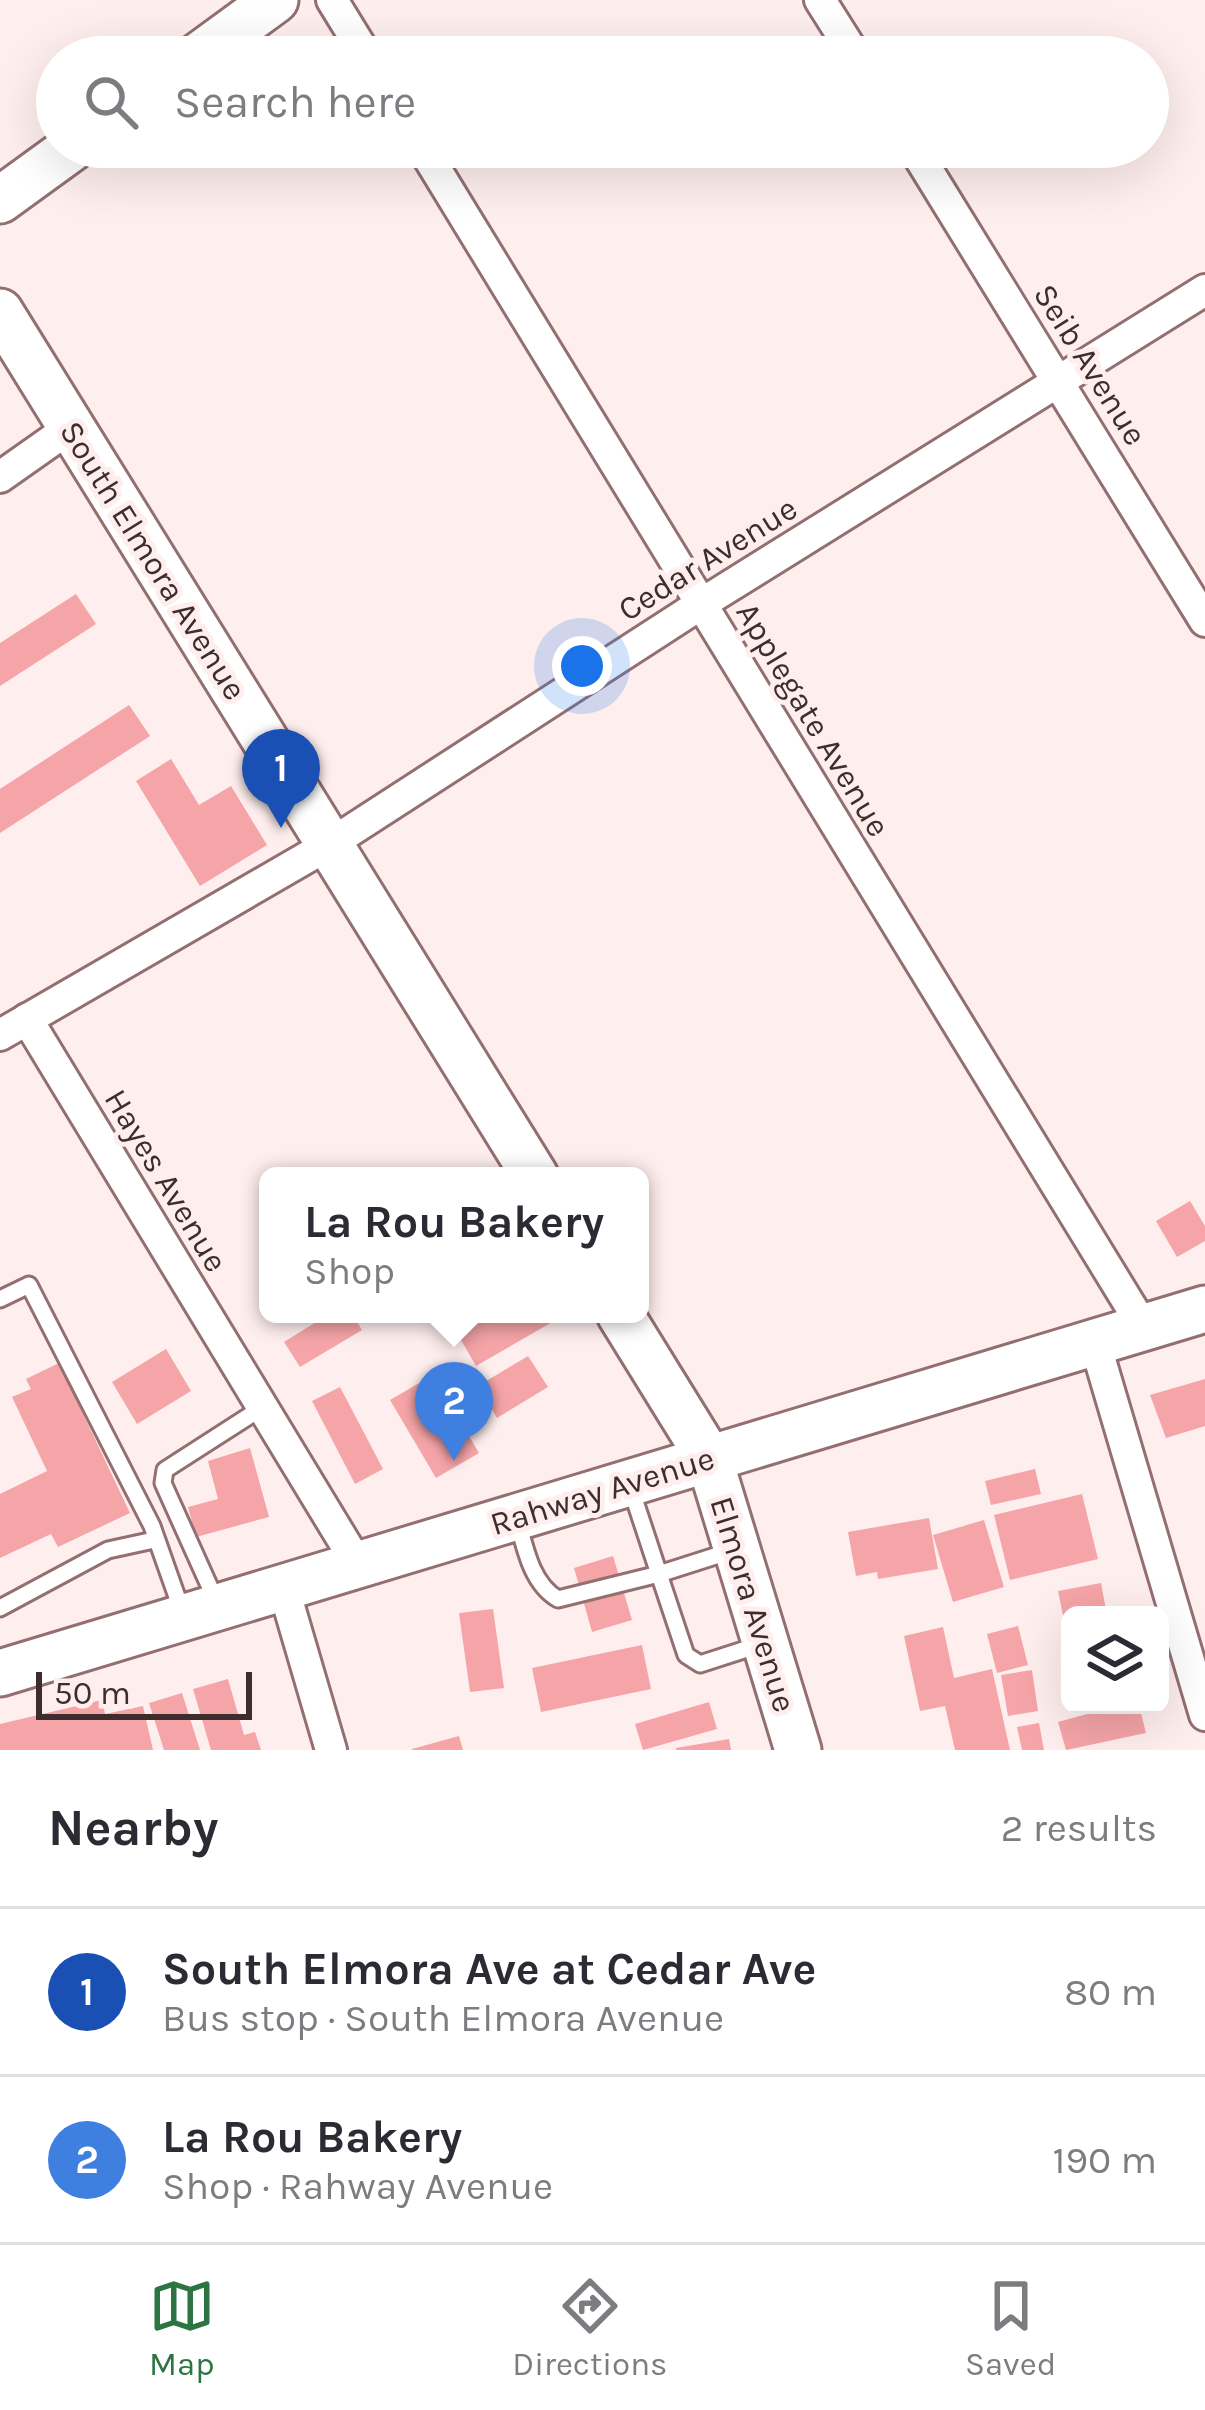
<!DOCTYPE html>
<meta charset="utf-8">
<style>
body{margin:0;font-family:Karla,sans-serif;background:#f7f7f7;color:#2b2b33}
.controls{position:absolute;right:36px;bottom:36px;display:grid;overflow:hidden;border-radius:18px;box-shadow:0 12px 48px #0002}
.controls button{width:108px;height:108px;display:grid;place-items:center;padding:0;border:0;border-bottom:3px solid #e1e1e2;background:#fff;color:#2b2b33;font:60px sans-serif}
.scale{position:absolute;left:36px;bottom:30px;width:216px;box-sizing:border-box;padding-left:12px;border:6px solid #3d2d2d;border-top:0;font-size:33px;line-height:42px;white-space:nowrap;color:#3d2d2d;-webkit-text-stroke:9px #fee;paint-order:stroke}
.you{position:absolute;left:582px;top:666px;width:42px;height:42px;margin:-30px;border:9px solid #fff;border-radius:50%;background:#1a73e8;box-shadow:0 0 0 18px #1a73e833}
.badge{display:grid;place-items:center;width:78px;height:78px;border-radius:50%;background:#2c7542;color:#fff;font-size:39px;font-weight:700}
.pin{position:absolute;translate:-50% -99px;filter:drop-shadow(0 3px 6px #0008)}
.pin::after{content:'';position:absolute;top:63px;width:42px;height:36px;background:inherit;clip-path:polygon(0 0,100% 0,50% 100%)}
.popup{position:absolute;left:259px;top:1167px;width:390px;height:156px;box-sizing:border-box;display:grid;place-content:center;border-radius:18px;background:#fff;filter:drop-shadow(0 3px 9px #0005);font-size:39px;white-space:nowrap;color:#7c7c81}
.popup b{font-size:45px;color:#2b2b33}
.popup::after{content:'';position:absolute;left:50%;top:100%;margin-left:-24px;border:24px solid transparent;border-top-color:#fff}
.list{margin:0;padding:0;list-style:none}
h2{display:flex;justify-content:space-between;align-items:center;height:156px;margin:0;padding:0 48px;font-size:51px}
h2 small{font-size:39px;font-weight:400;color:#7c7c81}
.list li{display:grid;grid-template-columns:78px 1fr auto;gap:36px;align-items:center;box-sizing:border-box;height:168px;padding:0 48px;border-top:3px solid #e1e1e2}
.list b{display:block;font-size:45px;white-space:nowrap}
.list p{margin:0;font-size:39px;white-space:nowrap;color:#7c7c81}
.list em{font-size:39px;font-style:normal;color:#7c7c81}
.icon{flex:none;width:66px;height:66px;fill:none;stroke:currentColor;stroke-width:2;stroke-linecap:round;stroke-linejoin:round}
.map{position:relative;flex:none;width:1205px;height:1750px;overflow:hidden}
.search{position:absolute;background:#fff;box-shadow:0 12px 48px #0002;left:36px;right:36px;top:36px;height:132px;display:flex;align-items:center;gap:30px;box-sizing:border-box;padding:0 42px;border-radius:66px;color:#7c7c81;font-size:45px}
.sheet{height:492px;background:#fff}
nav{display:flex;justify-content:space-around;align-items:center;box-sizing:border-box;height:168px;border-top:3px solid #e1e1e2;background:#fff;font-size:33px;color:#7c7c81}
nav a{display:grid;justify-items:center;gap:6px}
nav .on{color:#2c7542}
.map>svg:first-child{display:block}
.building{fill:#f5a4a7}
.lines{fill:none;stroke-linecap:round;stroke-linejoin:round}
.lane-casing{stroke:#946f70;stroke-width:21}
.street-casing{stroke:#946f70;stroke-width:36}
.secondary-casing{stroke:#946f70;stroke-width:51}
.lane{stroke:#fff;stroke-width:15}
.street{stroke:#fff;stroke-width:30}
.secondary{stroke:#fff;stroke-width:45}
.labels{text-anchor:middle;stroke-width:10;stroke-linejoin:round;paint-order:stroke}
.street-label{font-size:33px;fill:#3d2d2d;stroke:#fee}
</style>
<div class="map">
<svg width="1205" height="1750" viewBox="0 0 1205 1750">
<rect width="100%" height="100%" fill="#fee"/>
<!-- building -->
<g class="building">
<path d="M76,594L96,624L0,686V643Z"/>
<path d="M129,705L150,736L0,833V789Z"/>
<path d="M171,759L199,805L231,786L267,845L200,886L136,781Z"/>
<path d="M1190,1201L1205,1226V1241L1177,1257L1156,1221Z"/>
<path d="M329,1314H352L362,1330L300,1367L284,1342Z"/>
<path d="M461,1314H550L554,1321L476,1366L450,1321Z"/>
<path d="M166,1349L191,1391L137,1424L112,1382Z"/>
<path d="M528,1356L548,1387L497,1418L478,1386Z"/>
<path d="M59,1363L130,1513L58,1547L51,1534L0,1558V1494L47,1471L12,1397L31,1389L26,1379Z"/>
<path d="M433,1375L479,1453L436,1478L390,1400Z"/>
<path d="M1205,1379V1426L1166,1438L1150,1395Z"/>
<path d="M340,1387L383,1469L355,1484L312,1401Z"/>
<path d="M250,1448L269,1517L196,1537L188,1507L218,1499L208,1461Z"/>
<path d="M1035,1469L1041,1494L991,1505L985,1481Z"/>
<path d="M1082,1494L1098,1559L1010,1580L994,1515Z"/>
<path d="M929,1518L938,1569L878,1579L877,1572L856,1576L848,1532Z"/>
<path d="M984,1520L1004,1587L953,1602L933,1535Z"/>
<path d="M613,1556L632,1620L592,1632L574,1568Z"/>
<path d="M1101,1583L1107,1615H1070L1068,1639L1058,1591Z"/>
<path d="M493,1609L504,1688L470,1692L459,1613Z"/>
<path d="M1018,1626L1028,1665L997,1673L987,1634Z"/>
<path d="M943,1627L954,1678L992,1669L1010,1750H955L945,1706L920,1711L904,1636Z"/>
<path d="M642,1645L651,1689L541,1712L532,1668Z"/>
<path d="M1032,1670L1038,1711L1008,1716L1001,1675Z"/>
<path d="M228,1679L244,1735L255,1732L261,1750H211L193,1689Z"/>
<path d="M182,1693L200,1750H164L149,1703Z"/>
<path d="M102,1700L105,1714L143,1706L153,1750H0V1724Z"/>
<path d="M709,1702L717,1729L643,1750L635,1724Z"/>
<path d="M1120,1705H1139L1146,1733L1066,1750L1058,1722Z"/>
<path d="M1039,1723L1044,1750H1022L1017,1727Z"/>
<path d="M459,1736L463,1750H412V1749Z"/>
<path d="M729,1739L731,1750H676V1748Z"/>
</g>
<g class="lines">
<defs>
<g id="lane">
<path d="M0,1299L29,1285L152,1526L183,1614"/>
<path d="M631,1489L659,1574L734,1550"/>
<path d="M518,1522C525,1549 532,1584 558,1599L659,1574L686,1655L700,1664L762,1644"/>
<path d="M217,1603L163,1483L165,1470L263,1407"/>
<path d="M0,1608L108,1550L154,1540"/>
</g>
<g id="street">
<path d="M332,0L367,57"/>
<path d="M820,0L856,57"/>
<path d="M422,147L1144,1328"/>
<path d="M913,147L1205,621"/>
<path d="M0,477L71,427"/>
<path d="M27,1019L357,1563"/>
<path d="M0,1035L330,844L701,604L1205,290"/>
<path d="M1095,1343L1205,1715"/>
<path d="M283,1586L331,1750"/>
</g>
<g id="secondary">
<path d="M197,57L275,0"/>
<path d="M0,200L73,147"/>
<path d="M0,312L535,1176"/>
<path d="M620,1314L709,1458L798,1750"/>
<path d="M0,1673L1205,1309"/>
</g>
</defs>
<!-- lane casing -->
<use href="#lane" class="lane-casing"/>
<!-- street casing -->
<use href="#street" class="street-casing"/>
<!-- secondary casing -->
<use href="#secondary" class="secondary-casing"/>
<!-- lane -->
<use href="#lane" class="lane"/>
<!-- street -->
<use href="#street" class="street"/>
<!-- secondary -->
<use href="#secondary" class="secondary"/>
</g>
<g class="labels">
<!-- street labels -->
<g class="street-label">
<text transform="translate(1091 364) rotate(58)" y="12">Seib Avenue</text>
<text transform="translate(707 558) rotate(-32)" y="12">Cedar Avenue</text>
<text transform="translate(154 560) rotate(58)" y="12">South Elmora Avenue</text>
<text transform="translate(814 719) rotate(59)" y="12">Applegate Avenue</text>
<text transform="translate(167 1180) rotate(59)" y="12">Hayes Avenue</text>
<text transform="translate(602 1490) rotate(-17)" y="12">Rahway Avenue</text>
<text transform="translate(754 1604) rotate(73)" y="12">Elmora Avenue</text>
</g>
</g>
</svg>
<div class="controls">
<button><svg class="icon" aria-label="layers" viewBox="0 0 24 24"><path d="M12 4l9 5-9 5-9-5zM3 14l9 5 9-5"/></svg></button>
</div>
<div class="scale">50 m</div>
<div class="you"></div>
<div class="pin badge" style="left:281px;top:828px;background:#1a4fb4">1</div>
<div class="pin badge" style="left:454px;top:1461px;background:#3f7fe0">2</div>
<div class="popup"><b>La Rou Bakery</b>Shop</div>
<div class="search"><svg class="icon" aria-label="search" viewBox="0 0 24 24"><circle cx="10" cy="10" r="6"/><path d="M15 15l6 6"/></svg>Search here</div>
</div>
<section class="sheet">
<h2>Nearby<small>2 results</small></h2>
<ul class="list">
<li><span class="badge" style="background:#1a4fb4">1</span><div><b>South Elmora Ave at Cedar Ave</b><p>Bus stop · South Elmora Avenue</p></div><em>80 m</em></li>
<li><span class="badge" style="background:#3f7fe0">2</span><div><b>La Rou Bakery</b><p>Shop · Rahway Avenue</p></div><em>190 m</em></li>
</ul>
</section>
<nav>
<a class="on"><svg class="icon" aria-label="map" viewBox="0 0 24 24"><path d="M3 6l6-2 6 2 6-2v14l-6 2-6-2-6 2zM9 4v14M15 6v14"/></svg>Map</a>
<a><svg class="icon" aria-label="directions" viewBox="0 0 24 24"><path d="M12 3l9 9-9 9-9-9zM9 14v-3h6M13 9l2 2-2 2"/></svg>Directions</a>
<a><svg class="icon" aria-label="saved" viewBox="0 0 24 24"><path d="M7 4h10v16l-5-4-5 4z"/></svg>Saved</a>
</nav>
